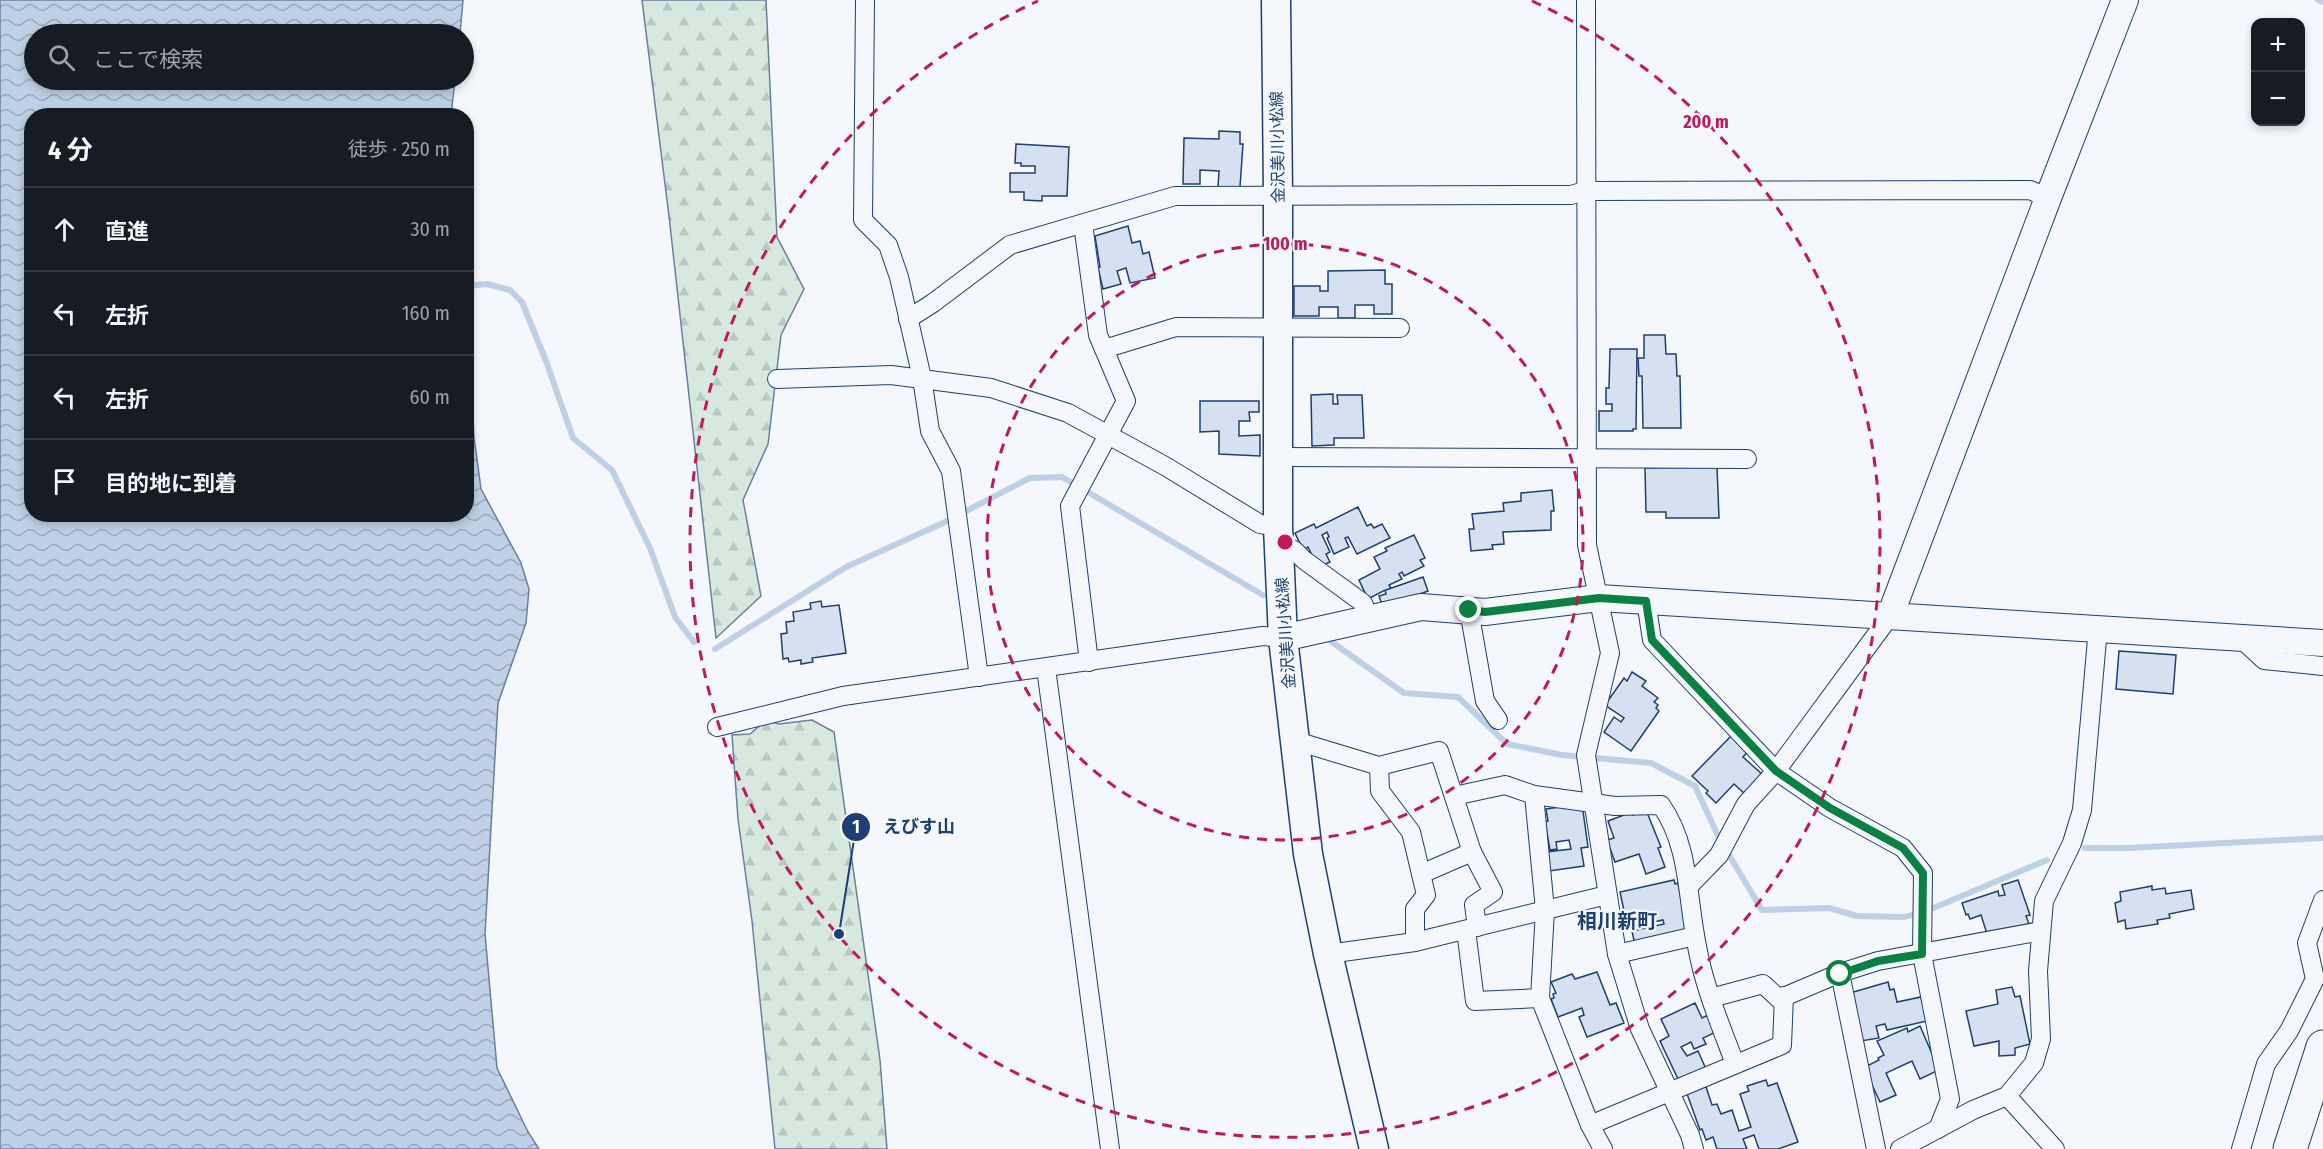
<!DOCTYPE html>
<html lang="ja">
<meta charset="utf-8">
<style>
body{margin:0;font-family:"Fira Sans Condensed","Noto Sans JP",sans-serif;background:#242831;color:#f1f3f6}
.controls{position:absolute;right:18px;top:18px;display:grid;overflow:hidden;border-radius:12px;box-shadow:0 3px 9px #0003}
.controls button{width:54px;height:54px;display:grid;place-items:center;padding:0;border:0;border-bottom:2px solid #363941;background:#171b24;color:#f1f3f6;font:30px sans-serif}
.stop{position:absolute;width:18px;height:18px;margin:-14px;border:4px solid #0b8043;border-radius:50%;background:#fff}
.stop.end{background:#0b8043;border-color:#fff;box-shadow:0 2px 6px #0008}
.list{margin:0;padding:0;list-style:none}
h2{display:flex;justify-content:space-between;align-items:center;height:78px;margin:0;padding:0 24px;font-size:26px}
h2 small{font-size:20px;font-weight:400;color:#9ea1a6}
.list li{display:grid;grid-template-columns:39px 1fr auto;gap:18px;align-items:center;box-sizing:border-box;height:84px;padding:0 24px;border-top:2px solid #363941}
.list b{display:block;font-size:22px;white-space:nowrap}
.list em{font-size:20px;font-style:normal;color:#9ea1a6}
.icon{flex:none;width:33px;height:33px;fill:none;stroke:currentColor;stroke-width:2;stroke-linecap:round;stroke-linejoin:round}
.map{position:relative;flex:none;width:2323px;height:1149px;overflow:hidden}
.search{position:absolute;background:#171b24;box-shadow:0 3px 9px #0003;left:24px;top:24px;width:450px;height:66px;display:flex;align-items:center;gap:15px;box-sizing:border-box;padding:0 21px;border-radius:33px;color:#9ea1a6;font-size:22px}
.panel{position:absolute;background:#171b24;box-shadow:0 3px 9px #0003;left:24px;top:108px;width:450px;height:414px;border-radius:24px}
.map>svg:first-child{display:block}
.forest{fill:url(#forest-firs);stroke:#687fa3;stroke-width:1.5}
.water{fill:url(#water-waves);stroke:#687fa3;stroke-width:1.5}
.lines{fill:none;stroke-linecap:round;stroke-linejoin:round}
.stream{stroke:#bed0e5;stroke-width:6}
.building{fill:#d5e0f0;stroke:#1d3f73;stroke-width:1.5}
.street-casing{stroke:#1d3f73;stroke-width:20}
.secondary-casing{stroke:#1d3f73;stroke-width:28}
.primary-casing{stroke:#1d3f73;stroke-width:31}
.highway-casing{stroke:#1d3f73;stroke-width:35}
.street{stroke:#f4f7fb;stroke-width:18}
.secondary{stroke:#f4f7fb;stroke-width:26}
.primary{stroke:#f4f7fb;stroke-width:28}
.highway{stroke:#f4f7fb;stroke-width:33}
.route{stroke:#0b8043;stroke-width:8}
.ring{fill:none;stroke:#c2185b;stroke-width:3;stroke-dasharray:10 8}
.labels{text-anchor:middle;stroke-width:4.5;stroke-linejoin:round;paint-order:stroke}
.street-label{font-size:16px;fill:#1d3f73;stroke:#f4f7fb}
.quarter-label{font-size:20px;font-weight:bold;fill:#1d3f73;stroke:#f4f7fb}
.centre{fill:#c2185b;stroke:#f4f7fb;stroke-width:3}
.ring-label{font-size:18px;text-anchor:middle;font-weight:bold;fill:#c2185b;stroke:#f4f7fb;stroke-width:4.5;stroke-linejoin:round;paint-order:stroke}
.leader{fill:none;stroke:#1d3f73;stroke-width:2}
.callout-dot{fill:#1d3f73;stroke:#f4f7fb;stroke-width:2}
.mark-label{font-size:18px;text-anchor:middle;font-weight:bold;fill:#fff}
.callout-label{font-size:18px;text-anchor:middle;font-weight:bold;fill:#1d3f73;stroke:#f4f7fb;stroke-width:4.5;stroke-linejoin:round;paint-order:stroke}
</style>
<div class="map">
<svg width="2323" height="1149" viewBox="0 0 2323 1149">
<defs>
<pattern id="forest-firs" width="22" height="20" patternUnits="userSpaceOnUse" patternTransform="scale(1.5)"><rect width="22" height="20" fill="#d7e8df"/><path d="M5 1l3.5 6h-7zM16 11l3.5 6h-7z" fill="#b8c8c3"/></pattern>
<pattern id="water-waves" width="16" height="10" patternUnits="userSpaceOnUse" patternTransform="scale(1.5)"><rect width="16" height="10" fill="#bed0e5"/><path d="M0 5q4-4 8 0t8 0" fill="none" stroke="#9aaabe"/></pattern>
</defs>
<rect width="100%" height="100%" fill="#f4f7fb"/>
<!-- forest -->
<g class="forest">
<path d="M642,0H766L777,237L804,289L781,335L768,444L743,500L761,596L716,638L669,216Z"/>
<path d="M766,720L779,724L812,720L834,732L880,1060L887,1149H775L752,921L738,819L732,735L750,734Z"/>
</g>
<!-- water -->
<path class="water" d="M0,0H463L460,34H34V80H455L451,115L32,116V514H466L467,308L474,437L481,489L521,563L529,589L526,623L498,703L485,934L497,1068L528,1132L539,1149H0Z"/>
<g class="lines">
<!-- stream -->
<g class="stream">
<path d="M2318,0L2323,2"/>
<path d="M466,286L487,284L510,290L522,302L546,361L573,438L612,470L650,548L675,617L694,642"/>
<path d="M1326,638L1404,693L1458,697L1507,744L1562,755L1651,763L1695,786L1720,840L1762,910L1829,908L1857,916L1905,917L1931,909L2047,860"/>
<path d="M715,649L846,567L943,523L1030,478L1062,477L1263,595"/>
<path d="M2085,848H2129L2323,838"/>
</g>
</g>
<!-- building -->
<g class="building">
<path d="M1219,131L1240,132V144H1243L1240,187H1218L1219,171L1200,170V184H1183L1184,138L1219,139Z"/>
<path d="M1016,144L1069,147L1067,196H1042V201L1024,200V192H1010V173H1035V166H1021V163H1015Z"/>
<path d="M1128,226L1132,243L1140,241L1143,254L1149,252L1155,278L1130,283L1126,268L1117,271L1121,284L1103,289L1098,268L1100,267L1095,236Z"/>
<path d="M1385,270V284H1392V314H1374V305H1355V318H1338V307H1319V316H1294V286H1320V291H1328V271Z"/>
<path d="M1644,335H1665L1666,354H1676L1677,376H1680L1681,428H1643L1642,376H1639L1638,358H1644Z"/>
<path d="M1610,349H1637L1636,429H1633V431H1599V411H1612V404H1606V388H1609Z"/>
<path d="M1333,394V404H1338L1337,395H1362L1364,438H1334V445L1312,446L1311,395Z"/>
<path d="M1200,401H1259V412H1249L1250,421H1239V436L1260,435V456L1219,454V431L1200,432Z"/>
<path d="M1717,467L1719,518H1666V512H1646L1645,468Z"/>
<path d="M1552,490L1554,511H1551V530L1503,532L1504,544L1492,545L1493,549L1471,551L1469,529H1474L1472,514L1504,511L1503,503L1521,501V493Z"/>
<path d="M1358,507L1367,526L1371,524L1374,528L1382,524L1390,538L1357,554L1348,537L1345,538L1349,547L1334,554L1327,538L1329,537L1327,532L1322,535L1330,552L1326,554L1330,562L1323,565L1314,559L1308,547L1303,550L1295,533L1314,524L1316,528Z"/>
<path d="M1414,535L1425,558L1420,560L1424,566L1404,576L1402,572L1399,574L1402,579L1389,585L1391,588L1386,590L1423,577L1428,591L1395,603L1381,602L1379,596L1386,594L1385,590L1368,599L1359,580L1380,569L1374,557L1387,551L1385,548Z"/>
<path d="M821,601L822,607L839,605L846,653L812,658L813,662L801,664V660L789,662L788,658L783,659L781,634L787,633L786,622L794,621L793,612L811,609L810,603Z"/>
<path d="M2119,651L2176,655L2173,694L2116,689Z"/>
<path d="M1632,672L1646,681L1642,686L1658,698L1654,702L1658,705L1656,708L1659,711L1631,751L1604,732L1614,717L1621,722L1624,718L1605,705L1624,678L1627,681Z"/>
<path d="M1732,735L1749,750L1743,757L1764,776L1746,795L1734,784L1716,803L1706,793L1708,791L1692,776Z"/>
<path d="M1582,804L1588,847L1581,848L1584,866L1549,871L1546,852L1571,849L1569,840L1556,842L1557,849L1550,850L1545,822L1548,821L1546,809Z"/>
<path d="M1646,810L1661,847L1658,848L1665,867L1646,874L1639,854L1615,862L1607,840L1614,838L1608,821L1632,812L1633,815Z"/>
<path d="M1674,880L1675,884L1678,883L1687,931L1635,945L1632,931L1664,924L1663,920L1635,926L1634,923L1627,925L1620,892Z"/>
<path d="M2018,880L2030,915L2026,916L2029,924L1988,937L1981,915L1970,919L1968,914L1966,915L1962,903L1998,891L1999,896L2005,895L2002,885Z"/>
<path d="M2152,886V890L2165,888L2166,894L2191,890L2194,909L2169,914L2170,918L2157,920L2158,924L2126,929L2125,920L2118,922L2115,903L2121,901L2120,892Z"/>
<path d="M1597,972L1610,1005L1616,1003L1624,1023L1587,1037L1579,1017L1584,1015L1582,1008L1558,1017L1551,999L1554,998L1553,994L1556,993L1551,982L1572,974L1575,979Z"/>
<path d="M1888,982L1890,990L1894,989L1897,1002L1921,997L1927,1021L1887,1030L1885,1024L1876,1026L1879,1038L1861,1041L1850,993Z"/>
<path d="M2012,987L2015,997L2020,996L2030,1044L2015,1048V1055L1999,1056V1041L1974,1046L1966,1011L1998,1004L1996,990Z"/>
<path d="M1695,1003L1702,1018L1708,1015L1716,1032L1703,1038L1706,1044L1694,1049L1691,1042L1681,1047L1687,1056L1698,1051L1706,1069L1679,1081L1660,1041L1669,1036L1661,1019Z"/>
<path d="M1920,1026L1939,1070L1920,1079L1912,1061L1886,1073L1896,1095L1880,1102L1866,1072L1869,1071L1867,1066L1879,1060L1878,1058L1884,1055L1877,1041L1907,1028L1908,1032Z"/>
<path d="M1766,1080L1768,1086L1777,1083L1798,1142L1778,1149H1759L1754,1135L1743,1139L1747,1149H1717L1713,1137L1706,1140L1702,1129L1700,1130L1686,1091L1705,1084L1712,1105L1717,1104L1721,1114L1732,1110L1739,1131L1751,1127L1740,1094L1749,1091L1747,1086Z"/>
</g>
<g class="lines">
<defs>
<g id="street">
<path d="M865,0L863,220L888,245L899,277L922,378L930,431L951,471L979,677"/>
<path d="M1586,0L1587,545L1610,653L1586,755L1617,954L1640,1029L1690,1135L1694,1149"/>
<path d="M1083,224L1098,335L1126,401L1070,506L1089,662"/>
<path d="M908,319L933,303L1010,245L1175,196L1571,195L1585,191L2030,190L2048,198"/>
<path d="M1104,349L1176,327L1400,328"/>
<path d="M777,379L891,375L991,388L1068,413L1165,466L1260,524L1278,527"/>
<path d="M1278,457L1747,459"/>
<path d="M1279,545L1294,550L1304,560L1363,603L1370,619"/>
<path d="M1646,601L1652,640L1776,771L1830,808L1903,848L1923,873L1922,954L1950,1099L1938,1129"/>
<path d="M1469,610L1485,701L1498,720"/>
<path d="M2239,637L2264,660L2323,666"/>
<path d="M1046,668L1110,1149"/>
<path d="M717,727L843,696L1263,636L1283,638"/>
<path d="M1293,740L1379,766L1439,751L1472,852L1493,892L1474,905L1477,927"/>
<path d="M1379,766L1380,791L1411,832L1426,895L1415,909V942"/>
<path d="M1534,795L1545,910L1540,998L1590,1125L1603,1149"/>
<path d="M1454,796L1505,785L1534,795L1593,803L1615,806L1661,805C1690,846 1687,899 1697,946C1704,987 1721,1026 1735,1064"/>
<path d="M1421,874L1472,852"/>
<path d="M1689,886L1719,855L1746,804L1776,771L1890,616"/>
<path d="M1466,930L1475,1001L1540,998"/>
<path d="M1328,954L1415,942L1607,895"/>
<path d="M1617,954L1695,936"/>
<path d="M1840,973L1876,1149"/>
<path d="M1711,998L1763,984L1779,999L1840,973L1878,961L2041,931"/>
<path d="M2007,1096L2055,1149"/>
<path d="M1590,1125L1782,1045L1784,996"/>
<path d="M1900,1149L1973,1110L2007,1096L2034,1063L2041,1039L2038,971L2044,901L2072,843L2082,810L2098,628"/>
<path d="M2241,1149L2266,1064L2289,1031L2315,979L2307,943L2323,900"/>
</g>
<g id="secondary">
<path d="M1890,616L2048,198L2125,0"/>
<path d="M1283,638L1421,607L1485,612L1599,598L2323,643"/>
</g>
<path id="primary" d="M1276,0L1278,195V527L1283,638L1308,854L1328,954L1374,1149"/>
<path id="highway" d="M2290,1149L2323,1047"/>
</defs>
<!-- street casing -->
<use href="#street" class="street-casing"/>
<!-- secondary casing -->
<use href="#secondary" class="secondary-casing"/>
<!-- primary casing -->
<use href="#primary" class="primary-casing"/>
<!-- highway casing -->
<use href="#highway" class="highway-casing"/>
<!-- street -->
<use href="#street" class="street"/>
<!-- secondary -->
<use href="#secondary" class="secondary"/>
<!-- primary -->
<use href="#primary" class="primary"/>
<!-- highway -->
<use href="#highway" class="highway"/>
</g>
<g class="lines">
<!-- route -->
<path class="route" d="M1469,610L1485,612L1599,598L1646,601L1652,640L1776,771L1830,808L1903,848L1923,873L1922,954L1878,961L1840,974"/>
</g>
<!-- distance rings -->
<g class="ring">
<circle cx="1285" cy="542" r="298"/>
<path d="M1532 1A595 595 0 1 1 1038 1"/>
</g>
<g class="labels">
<!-- street labels -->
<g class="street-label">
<text transform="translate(1277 147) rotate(-91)" y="6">金沢美川小松線</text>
<text transform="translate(1285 633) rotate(-94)" y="6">金沢美川小松線</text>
</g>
<!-- quarter labels -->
<g class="quarter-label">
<text x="1617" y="928">相川新町</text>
</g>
</g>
<circle cx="1285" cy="542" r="9" class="centre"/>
<g class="ring-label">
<text x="1706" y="128">200 m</text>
<text x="1285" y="250">100 m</text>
</g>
<!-- callouts -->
<path class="leader" d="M839 934L856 827"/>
<g class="callout-dot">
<circle cx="839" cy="934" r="6"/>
<circle cx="856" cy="827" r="15"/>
</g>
<g class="mark-label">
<text x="856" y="833">1</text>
</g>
<g class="callout-label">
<text x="919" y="833">えびす山</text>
</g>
</svg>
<div class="controls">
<button>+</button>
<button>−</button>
</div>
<div class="stop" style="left:1840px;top:974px"></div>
<div class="stop end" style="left:1469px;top:610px"></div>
<div class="search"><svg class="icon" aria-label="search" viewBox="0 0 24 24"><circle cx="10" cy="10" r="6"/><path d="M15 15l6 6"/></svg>ここで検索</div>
<section class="panel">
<h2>4 分<small>徒歩 · 250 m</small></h2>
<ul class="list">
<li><svg class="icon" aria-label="ahead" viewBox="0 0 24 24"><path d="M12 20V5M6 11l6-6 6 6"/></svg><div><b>直進</b></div><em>30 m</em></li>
<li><svg class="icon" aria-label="left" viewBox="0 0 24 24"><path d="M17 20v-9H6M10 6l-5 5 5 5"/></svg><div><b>左折</b></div><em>160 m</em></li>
<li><svg class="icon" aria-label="left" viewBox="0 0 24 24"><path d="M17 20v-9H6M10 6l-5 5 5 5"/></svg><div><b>左折</b></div><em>60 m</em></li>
<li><svg class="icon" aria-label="arrive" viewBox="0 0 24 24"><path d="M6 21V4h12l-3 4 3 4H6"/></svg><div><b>目的地に到着</b></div></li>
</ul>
</section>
</div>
